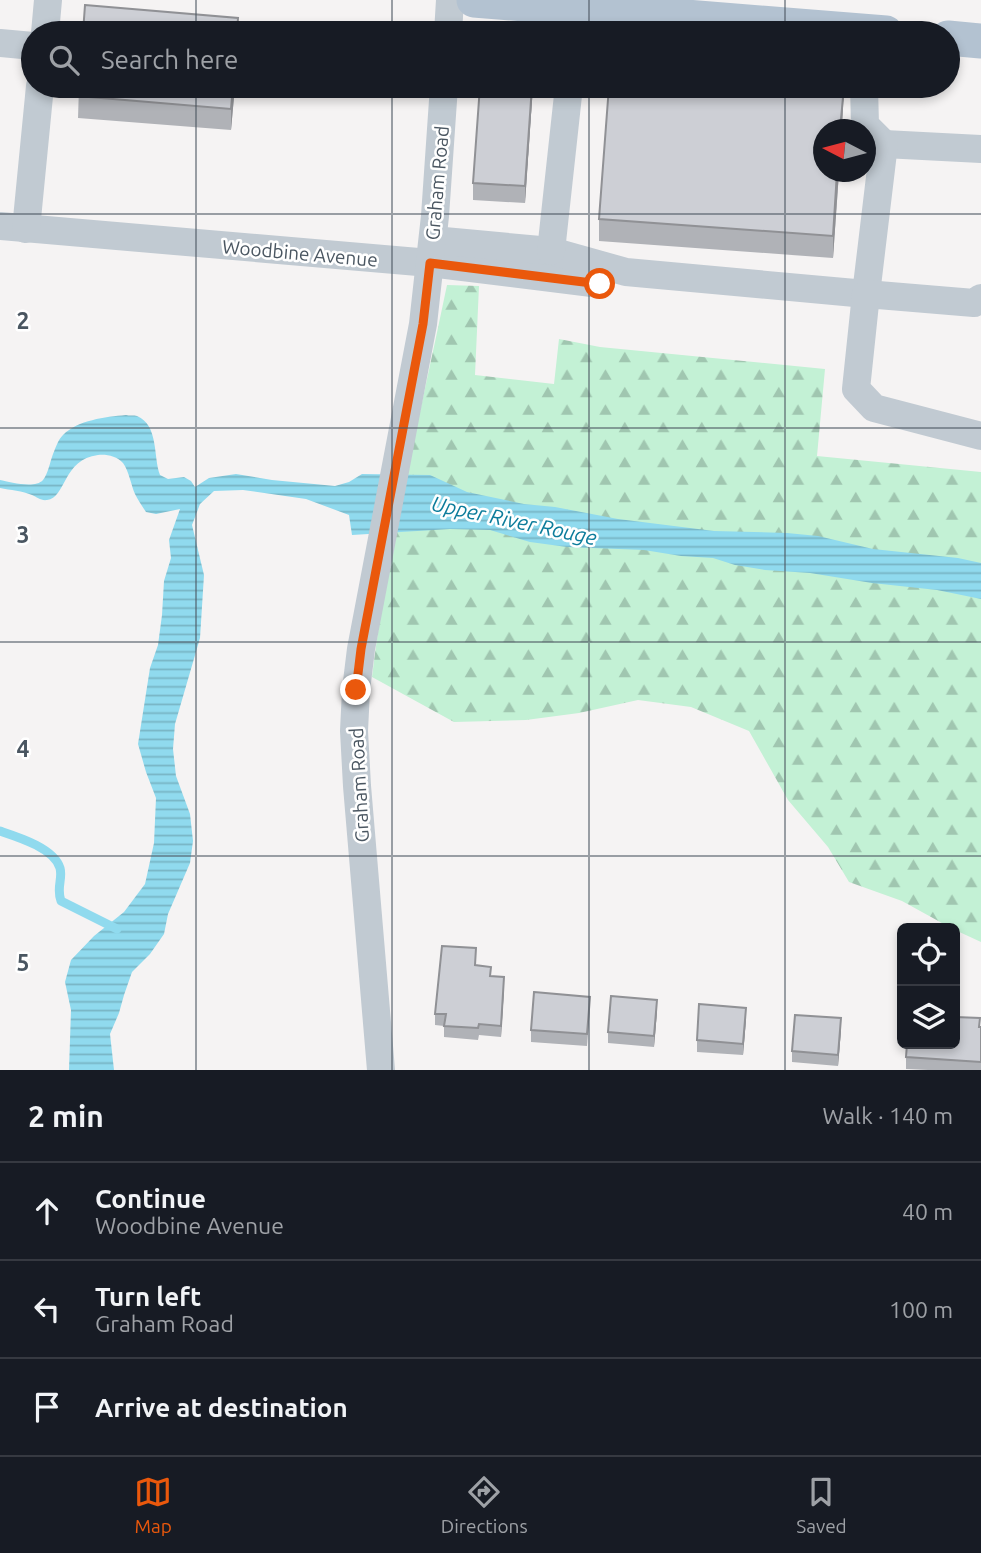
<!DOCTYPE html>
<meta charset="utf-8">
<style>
body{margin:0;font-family:Ubuntu,sans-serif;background:#20242c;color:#f1f3f6}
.controls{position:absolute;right:21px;bottom:21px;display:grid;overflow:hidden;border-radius:10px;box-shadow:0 4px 10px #0003}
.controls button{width:63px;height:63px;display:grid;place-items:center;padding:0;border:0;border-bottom:2px solid #363941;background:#171b24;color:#f1f3f6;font:35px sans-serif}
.compass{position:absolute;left:813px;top:119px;width:63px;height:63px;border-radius:50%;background:#171b24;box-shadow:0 4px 10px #0003;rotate:276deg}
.stop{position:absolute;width:21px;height:21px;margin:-16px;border:5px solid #ea580c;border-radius:50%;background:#fff}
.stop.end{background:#ea580c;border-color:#fff;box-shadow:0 2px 7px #0008}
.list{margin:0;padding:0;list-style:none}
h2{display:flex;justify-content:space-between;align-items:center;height:91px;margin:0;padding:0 28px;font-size:30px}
h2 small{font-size:23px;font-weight:400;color:#9ea1a6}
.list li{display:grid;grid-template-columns:46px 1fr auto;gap:21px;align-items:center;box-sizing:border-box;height:98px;padding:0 28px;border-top:2px solid #363941}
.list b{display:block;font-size:26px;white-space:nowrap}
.list p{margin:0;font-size:23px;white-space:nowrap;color:#9ea1a6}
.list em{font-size:23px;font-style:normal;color:#9ea1a6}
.icon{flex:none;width:38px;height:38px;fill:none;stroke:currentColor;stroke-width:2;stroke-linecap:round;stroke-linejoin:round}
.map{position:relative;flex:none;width:981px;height:1070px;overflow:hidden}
.search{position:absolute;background:#171b24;box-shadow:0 4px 10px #0003;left:21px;right:21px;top:21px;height:77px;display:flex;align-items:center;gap:18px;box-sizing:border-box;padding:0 24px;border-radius:38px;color:#9ea1a6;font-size:26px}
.sheet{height:385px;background:#171b24}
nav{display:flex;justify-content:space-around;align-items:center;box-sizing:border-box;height:98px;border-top:2px solid #363941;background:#171b24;font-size:19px;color:#9ea1a6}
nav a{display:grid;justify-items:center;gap:4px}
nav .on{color:#ea580c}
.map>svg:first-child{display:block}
.forest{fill:url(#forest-firs)}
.water{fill:url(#water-rules)}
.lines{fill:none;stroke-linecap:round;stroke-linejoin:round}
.stream{stroke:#90daee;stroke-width:9}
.minor{stroke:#c1cad2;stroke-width:28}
.major{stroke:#b3c2d1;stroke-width:35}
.wall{fill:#b0b2b7}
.shaded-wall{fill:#909195}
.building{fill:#cdcfd5;stroke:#909195;stroke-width:2}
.route{stroke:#ea580c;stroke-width:9}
.grid{fill:none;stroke:#4a5661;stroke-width:2;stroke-opacity:0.55}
.labels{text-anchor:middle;stroke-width:5;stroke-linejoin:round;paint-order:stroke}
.street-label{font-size:19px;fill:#4a5661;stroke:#fff}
.water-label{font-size:21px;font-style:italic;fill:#0c7c9b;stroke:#fff}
.grid-label{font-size:23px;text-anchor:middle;font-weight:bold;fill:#4a5661;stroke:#fff;stroke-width:5;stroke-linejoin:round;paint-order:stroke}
</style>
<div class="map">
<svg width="981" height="1070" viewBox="0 0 981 1070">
<defs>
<pattern id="forest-firs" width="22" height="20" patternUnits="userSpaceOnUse" patternTransform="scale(1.75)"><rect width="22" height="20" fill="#c3f1d5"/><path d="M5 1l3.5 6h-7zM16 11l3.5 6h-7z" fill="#a0c6b0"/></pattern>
<pattern id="water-rules" width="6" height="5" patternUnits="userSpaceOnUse" patternTransform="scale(1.75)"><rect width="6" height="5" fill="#90daee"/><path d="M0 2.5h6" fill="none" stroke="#78b4c4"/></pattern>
</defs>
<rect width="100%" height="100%" fill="#f5f3f3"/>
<!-- forest -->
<path class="forest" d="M447,285L479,286L475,375L554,384L559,339L600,347L825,369L817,456L981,472V942L955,930V928H951L902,901L849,882L828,847L788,800L749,731L691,707L638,700L579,713L526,720L454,722L372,677C388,545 420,416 447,285Z"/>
<!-- water -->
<path class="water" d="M126,415C129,416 134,415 137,416C159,425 153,457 160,475L168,479L184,477L191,481L195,487L209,478L236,474L272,480L335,486L349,482L362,474L430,475L467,492L524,504L555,507L618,519L714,531L787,533L818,536L873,549L958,558L981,563V599L937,590L872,583L810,573L765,570L735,565L713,558L681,556L644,550L567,547L530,542L490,530L450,529L352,535L349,515L306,499L243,490L214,491L200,504L192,525L204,575L200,638L175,724L173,749L176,776L190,814L193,841L190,863L168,914L164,934L150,954L132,972L124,995L119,1013L110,1034L114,1070H69L71,1010L65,982L71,960L94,936L124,912L145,884L154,843L156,798L146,772L138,744L150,668L158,645L162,615L164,581L171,558L169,540L180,509L156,514L146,512C142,506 138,500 135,494C131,485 129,471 123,463C117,456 106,454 98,455C63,459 66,498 47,500C41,501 37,497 32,495C23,491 10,490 0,488V480C10,482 35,489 43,480C48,474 50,462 53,454C56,447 58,440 63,435C78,420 105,417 126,415Z"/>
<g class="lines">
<!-- stream -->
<path class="stream" d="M0,831C18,837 54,848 60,868C63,879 56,888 61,901L117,929"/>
<!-- minor -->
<g class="minor">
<path d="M566,8L569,33"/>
<path d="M45,33L48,0"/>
<path d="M448,33L450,0"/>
<path d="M0,43L33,46"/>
<path d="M884,144L981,149"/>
<path d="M0,226L430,263L600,284"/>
<path d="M26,229L40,86"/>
<path d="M433,240L551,251L626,272L866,294L884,144L865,125L864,86"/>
<path d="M551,251L569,86"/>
<path d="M981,298L974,303L866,294L856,389L874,408L981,436"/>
<path d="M381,1070L357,786L354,731L356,690L361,649L423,324L435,216L444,86"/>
</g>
<!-- major -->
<g class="major">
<path d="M474,0L886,33"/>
<path d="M948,38L981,41"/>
</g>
</g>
<!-- wall -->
<g class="wall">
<path d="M79,86H235L231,130L78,118Z"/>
<path d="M533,86L525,203L473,200V183Z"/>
<path d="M844,86V99L823,172H839L833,258L599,241V219Z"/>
<path d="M476,965L491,976L504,989L501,1037L479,1035L478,1040L444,1037V1026L435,1025V1014Z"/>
<path d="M590,1008L587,1046L531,1042V1030Z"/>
<path d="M657,1011L654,1047L608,1043V1032Z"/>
<path d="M746,1019L743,1055L697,1052V1040Z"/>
<path d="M980,1027H981V1070H928L906,1069V1057Z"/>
<path d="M841,1030L838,1066L792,1062V1051Z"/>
</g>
<!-- shaded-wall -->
<g class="shaded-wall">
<path d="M233,86H235L231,130V109Z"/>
<path d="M532,86H533L525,203V186Z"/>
<path d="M844,86L842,130H840Z"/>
<path d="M837,172H839L833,258V236Z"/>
<path d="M504,977V989L501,1037V1026Z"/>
<path d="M657,1000V1011L654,1047V1036Z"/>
<path d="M746,1008V1019L743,1055V1044Z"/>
<path d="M841,1018V1030L838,1066V1055Z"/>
</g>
<!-- building -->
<g class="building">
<path d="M85,5L238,18L237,33H83Z"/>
<path d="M79,86H233L231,109L78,96Z"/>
<path d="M480,86H532L525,186L473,183Z"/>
<path d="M609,86H844L840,130H823V172H837L833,236L599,219Z"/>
<path d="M442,946L476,948L475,965L491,967L490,976L504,977L501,1026L479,1024L478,1028L444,1026L446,1014H435Z"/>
<path d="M534,992L590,997L587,1034L531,1030Z"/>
<path d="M611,996L657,1000L654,1036L608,1032Z"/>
<path d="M699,1004L746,1008L743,1044L697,1040Z"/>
<path d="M795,1015L841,1018L838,1055L792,1051Z"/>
<path d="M955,1017L980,1018L979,1027H981V1062L906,1057L907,1044H955Z"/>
</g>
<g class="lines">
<!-- route -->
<path class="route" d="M356,690L361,649L423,324L430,263L600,284"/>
</g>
<!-- grid -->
<path class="grid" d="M196,0V33M392,0V33M589,0V33M785,0V33M196,86V1070M392,86V1070M589,86V1070M785,86V1070M0,214H981M0,428H981M0,642H981M0,856H981"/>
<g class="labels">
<!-- street labels -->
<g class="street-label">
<text transform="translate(437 183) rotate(-85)" y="7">Graham Road</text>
<text transform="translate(300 253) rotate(5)" y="7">Woodbine Avenue</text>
<text transform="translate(359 785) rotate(-93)" y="7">Graham Road</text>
</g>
<!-- water labels -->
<g class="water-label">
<text transform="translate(514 521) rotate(12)" y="7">Upper River Rouge</text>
</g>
</g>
<g class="grid-label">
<text x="23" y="329">2</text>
<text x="23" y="543">3</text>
<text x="23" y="757">4</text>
<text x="23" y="971">5</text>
</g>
</svg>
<div class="controls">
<button><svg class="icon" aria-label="locate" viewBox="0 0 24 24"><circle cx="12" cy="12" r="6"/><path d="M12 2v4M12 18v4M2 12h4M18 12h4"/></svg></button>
<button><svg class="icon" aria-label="layers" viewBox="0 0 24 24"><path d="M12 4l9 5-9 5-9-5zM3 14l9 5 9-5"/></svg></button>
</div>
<svg class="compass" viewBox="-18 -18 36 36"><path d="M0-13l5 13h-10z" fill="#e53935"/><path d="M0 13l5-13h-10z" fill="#9ea1a6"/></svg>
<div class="stop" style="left:600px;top:284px"></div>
<div class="stop end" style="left:356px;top:690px"></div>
<div class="search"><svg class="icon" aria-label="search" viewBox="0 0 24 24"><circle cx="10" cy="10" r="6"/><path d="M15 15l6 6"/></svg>Search here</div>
</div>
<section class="sheet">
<h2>2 min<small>Walk · 140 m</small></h2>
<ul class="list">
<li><svg class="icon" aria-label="ahead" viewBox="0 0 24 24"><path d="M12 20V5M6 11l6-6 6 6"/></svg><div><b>Continue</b><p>Woodbine Avenue</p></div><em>40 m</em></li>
<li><svg class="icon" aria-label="left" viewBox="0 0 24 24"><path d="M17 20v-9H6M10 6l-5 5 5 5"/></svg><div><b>Turn left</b><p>Graham Road</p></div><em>100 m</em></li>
<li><svg class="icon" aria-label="arrive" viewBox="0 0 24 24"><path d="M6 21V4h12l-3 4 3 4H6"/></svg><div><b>Arrive at destination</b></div></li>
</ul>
</section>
<nav>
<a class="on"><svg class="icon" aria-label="map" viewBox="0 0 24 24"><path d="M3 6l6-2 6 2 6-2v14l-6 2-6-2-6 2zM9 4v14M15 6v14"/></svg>Map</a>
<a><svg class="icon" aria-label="directions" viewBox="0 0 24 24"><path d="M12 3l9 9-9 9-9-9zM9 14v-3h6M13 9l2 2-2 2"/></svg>Directions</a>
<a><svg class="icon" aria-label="saved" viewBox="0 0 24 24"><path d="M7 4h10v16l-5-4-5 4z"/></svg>Saved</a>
</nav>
